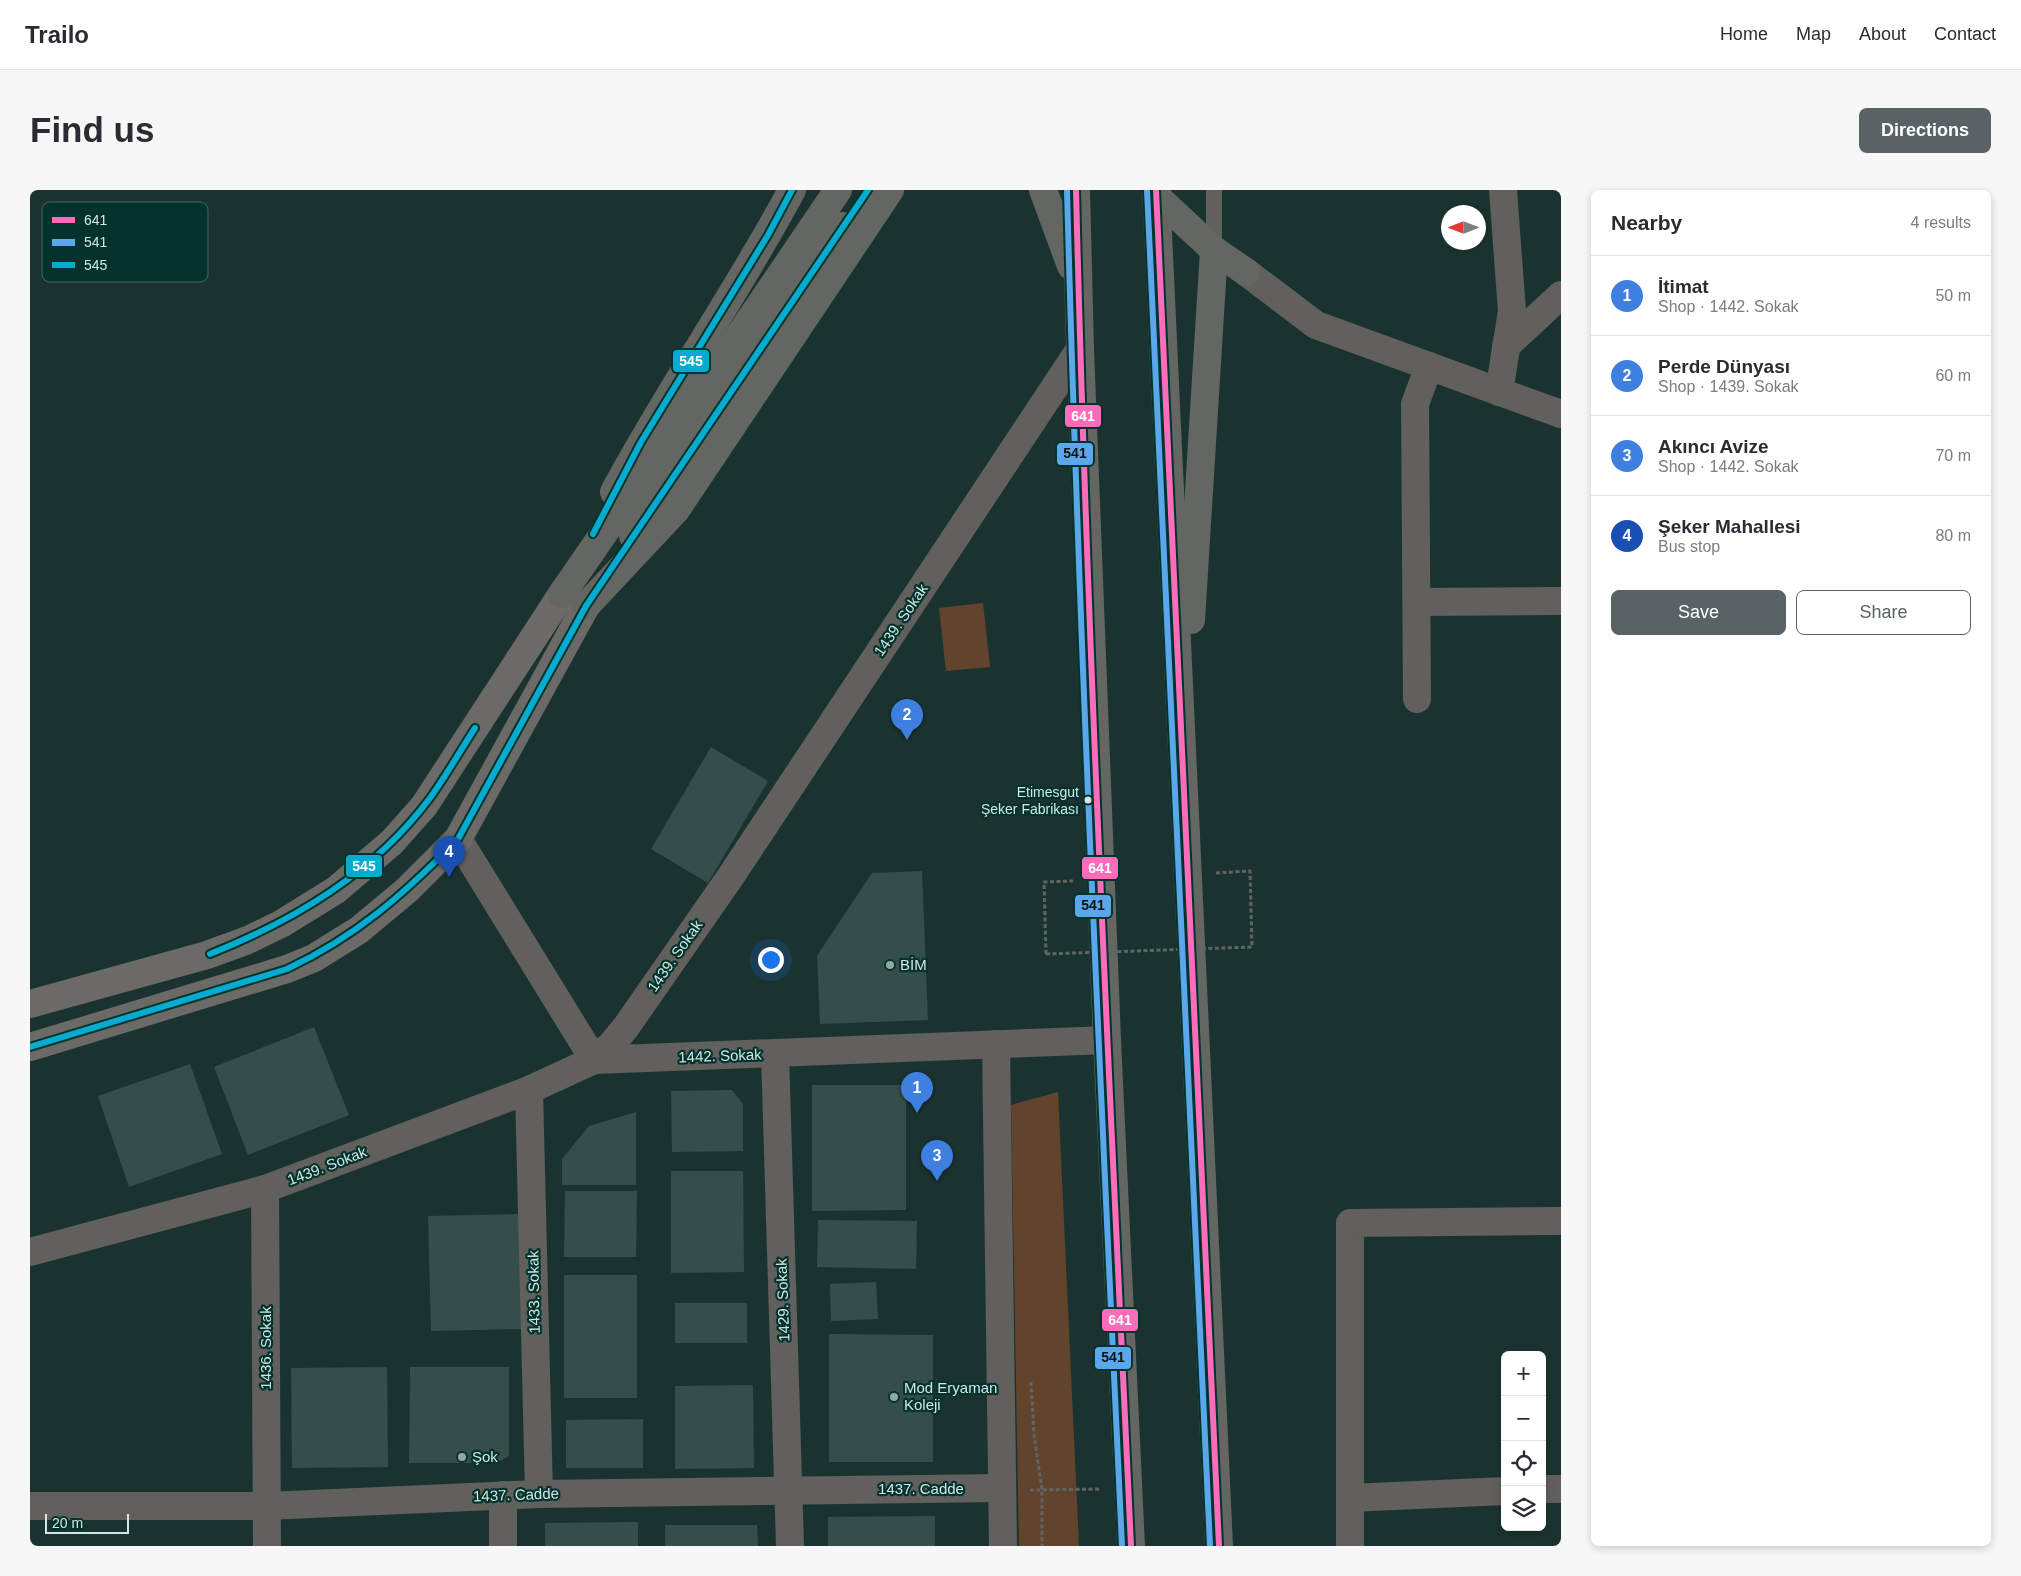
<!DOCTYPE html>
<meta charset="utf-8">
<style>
body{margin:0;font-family:Helvetica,sans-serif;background:#f7f7f7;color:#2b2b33}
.controls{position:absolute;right:15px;bottom:15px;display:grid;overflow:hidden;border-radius:8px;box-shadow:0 2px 8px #0003}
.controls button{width:45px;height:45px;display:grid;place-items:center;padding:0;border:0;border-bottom:1px solid #e1e1e2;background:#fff;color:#2b2b33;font:25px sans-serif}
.compass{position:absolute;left:1411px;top:15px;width:45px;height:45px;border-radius:50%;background:#fff;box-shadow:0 2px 8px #0003;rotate:270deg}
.scale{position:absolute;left:15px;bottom:12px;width:84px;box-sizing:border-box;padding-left:5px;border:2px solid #d1e7e3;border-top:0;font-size:14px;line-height:18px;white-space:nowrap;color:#d1e7e3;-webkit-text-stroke:4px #04332e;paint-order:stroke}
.you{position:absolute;left:740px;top:769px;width:18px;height:18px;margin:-12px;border:4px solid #fff;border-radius:50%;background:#1a73e8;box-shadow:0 0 0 8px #1a73e833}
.badge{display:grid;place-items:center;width:32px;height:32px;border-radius:50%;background:#596366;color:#fff;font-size:16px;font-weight:700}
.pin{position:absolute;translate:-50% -41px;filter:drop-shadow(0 1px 2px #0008)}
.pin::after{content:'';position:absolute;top:26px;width:18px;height:15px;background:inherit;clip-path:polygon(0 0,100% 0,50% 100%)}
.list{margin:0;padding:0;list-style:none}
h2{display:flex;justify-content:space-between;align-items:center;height:65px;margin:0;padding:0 20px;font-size:21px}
h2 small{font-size:16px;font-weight:400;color:#7c7c81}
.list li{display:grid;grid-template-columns:32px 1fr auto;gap:15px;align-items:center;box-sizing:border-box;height:80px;padding:0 20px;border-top:1px solid #e1e1e2}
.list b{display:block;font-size:19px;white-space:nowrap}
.list p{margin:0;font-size:16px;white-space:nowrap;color:#7c7c81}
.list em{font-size:16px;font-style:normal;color:#7c7c81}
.actions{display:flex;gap:10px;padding:15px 20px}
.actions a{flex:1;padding:11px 0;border:1px solid #596366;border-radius:8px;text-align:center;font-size:18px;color:#596366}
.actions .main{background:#596366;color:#fff}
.icon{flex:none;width:28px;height:28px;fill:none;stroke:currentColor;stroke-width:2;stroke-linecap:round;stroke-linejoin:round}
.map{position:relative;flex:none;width:1531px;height:1356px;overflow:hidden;border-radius:8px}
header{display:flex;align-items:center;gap:30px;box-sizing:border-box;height:70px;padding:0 25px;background:#fff;border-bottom:1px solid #e1e1e2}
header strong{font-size:24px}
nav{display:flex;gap:28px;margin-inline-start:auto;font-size:18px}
.intro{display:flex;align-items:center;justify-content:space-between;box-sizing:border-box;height:120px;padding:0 30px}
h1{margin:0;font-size:35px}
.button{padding:12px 22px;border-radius:8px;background:#596366;color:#fff;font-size:18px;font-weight:700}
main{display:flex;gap:30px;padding:0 30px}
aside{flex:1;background:#fff;border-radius:8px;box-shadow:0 2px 8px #0003}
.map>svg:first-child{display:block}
.green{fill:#62442d}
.building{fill:#354e4c}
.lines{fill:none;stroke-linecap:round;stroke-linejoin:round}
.path{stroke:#606562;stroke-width:3;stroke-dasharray:4 2.5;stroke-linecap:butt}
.service{stroke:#61605d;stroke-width:16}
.minor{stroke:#61605d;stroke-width:28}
.tertiary{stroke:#61605d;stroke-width:28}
.secondary{stroke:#6b6a66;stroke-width:28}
.trunk{stroke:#646662;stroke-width:28}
.path-bridge{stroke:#606562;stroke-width:3;stroke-dasharray:4 2.5;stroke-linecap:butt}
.bus-1-casing{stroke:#04332e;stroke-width:10}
.bus-2-casing{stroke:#04332e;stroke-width:10}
.bus-3-casing{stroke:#04332e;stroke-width:10}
.bus-1{stroke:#fb6dba;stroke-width:6}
.bus-2{stroke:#5aa8eb;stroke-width:6}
.bus-3{stroke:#06acd0;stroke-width:6}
.bus-dot{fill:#d1e7e3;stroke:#04332e;stroke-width:2}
.poi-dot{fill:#91a8a4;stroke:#04332e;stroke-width:2}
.labels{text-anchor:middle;stroke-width:4.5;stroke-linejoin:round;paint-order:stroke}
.bus-label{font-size:14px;fill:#d1e7e3;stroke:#04332e;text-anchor:end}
.street-label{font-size:15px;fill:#d1e7e3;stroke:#04332e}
.poi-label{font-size:15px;fill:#d1e7e3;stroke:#04332e;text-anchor:start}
.key{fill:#04332e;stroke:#426964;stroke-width:1}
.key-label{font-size:14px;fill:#d1e7e3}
.line-badge{stroke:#04332e;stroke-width:2}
.badge-label{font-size:14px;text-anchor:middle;font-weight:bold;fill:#fff}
.pale-badge-label{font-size:14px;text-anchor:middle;font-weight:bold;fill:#111}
</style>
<header>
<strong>Trailo</strong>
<nav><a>Home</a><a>Map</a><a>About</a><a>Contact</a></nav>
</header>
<div class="intro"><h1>Find us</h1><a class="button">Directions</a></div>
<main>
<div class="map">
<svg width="1531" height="1356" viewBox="0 0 1531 1356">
<rect width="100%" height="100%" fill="#1b3330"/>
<!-- green -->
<g class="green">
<path d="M953,413L960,477L916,481L909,418Z"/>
<path d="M1028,902L1049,1356H989L981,915Z"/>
</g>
<!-- building -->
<g class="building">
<path d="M681,557L738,591L678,693L621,659Z"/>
<path d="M892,681L898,830L790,834L787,766L842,683Z"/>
<path d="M284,837L319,925L218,965L184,877Z"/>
<path d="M160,874L192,964L99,997L68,906Z"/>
<path d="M782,895H876V1020L782,1021Z"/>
<path d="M702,900L713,914V961L642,962L641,901Z"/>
<path d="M606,922V995H532V969L559,936Z"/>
<path d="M641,981H713L714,1082L641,1083Z"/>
<path d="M535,1001H607L606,1067H534Z"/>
<path d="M489,1024L492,1139L401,1141L398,1026Z"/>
<path d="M788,1030L887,1031L886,1079L787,1077Z"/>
<rect x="534" y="1085" width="73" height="123"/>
<path d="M846,1092L848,1129L801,1131L800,1094Z"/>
<rect x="645" y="1113" width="72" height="40"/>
<path d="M799,1144L903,1145V1272H799Z"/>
<path d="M357,1177L358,1277L262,1278L261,1178Z"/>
<path d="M380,1177H479V1266L467,1273H379Z"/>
<path d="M723,1195L724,1278L645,1279V1196Z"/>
<path d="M613,1229V1278H536V1230Z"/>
<path d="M905,1326V1356H798V1327Z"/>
<path d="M608,1332V1356H515V1333Z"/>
<path d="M635,1335H727L728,1356H635Z"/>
</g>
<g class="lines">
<!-- path -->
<g class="path">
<path d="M1186,683L1220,681L1222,757"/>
<path d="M1016,764L1014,692L1043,691"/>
<path d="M1001,1192L1004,1245L1012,1300V1356"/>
<path d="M1000,1300L1071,1299"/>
</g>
<!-- service -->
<path class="service" d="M1184,0V60"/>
<!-- minor -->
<g class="minor">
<path d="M1216,82L1286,135L1531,224"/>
<path d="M1476,156L1531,105"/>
<path d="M1469,202L1482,121L1473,0"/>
<path d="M1387,412L1531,411"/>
<path d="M1387,509L1385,214L1399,176"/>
<path d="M428,649L564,870L1077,850"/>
<path d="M966,854L973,1356"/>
<path d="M745,864L760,1356"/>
<path d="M499,900L509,1304"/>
<path d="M235,999L237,1356"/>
<path d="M0,1062L235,999L499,900L564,870L582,854L596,837L701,686L1050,159"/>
<path d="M1512,1299H1531"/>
<path d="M1320,1308L1475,1301"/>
<path d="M1320,1356V1033L1531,1031"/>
</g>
<!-- tertiary -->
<g class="tertiary">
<path d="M473,1305V1356"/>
<path d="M0,1316H236L509,1304L972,1298"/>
</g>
<!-- secondary -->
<g class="secondary">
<path d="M0,814L177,765L218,750L251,734L306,700L362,652L394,616L532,404"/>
<path d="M0,857L257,779L284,768L329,740L377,700L428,649L556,416"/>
</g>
<!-- trunk -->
<g class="trunk">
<path d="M1013,0L1041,76"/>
<path d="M1046,0L1050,159L1077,850L1101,1356"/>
<path d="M1126,0L1189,1356"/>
<path d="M1127,7L1184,60L1216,82"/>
<path d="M584,302C639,199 707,103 762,0"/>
<path d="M603,346L813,36"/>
<path d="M532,404L645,240L808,0"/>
<path d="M556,416L646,320L860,0"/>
<path d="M1161,430L1184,60"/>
</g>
<!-- path-bridge -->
<path class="path-bridge" d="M1016,764L1222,757"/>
<defs>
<g id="bus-1">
<path d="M1046,0C1057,452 1080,904 1101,1356"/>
<path d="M1126,0L1189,1356"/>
</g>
<g id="bus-2">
<path d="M1037,0C1049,452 1071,904 1092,1356"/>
<path d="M1117,0L1180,1356"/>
</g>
<g id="bus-3">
<path d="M563,344L611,252L738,45L762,0"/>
<path d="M180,764C265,730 344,683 400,608C416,586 430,561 445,538"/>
<path d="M0,857L257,779C327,746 374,704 428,649L556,416L838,0"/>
</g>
</defs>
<!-- bus-1 casing -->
<use href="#bus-1" class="bus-1-casing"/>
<!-- bus-2 casing -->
<use href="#bus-2" class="bus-2-casing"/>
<!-- bus-3 casing -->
<use href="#bus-3" class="bus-3-casing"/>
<!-- bus-1 -->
<use href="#bus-1" class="bus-1"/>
<!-- bus-2 -->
<use href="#bus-2" class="bus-2"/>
<!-- bus-3 -->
<use href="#bus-3" class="bus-3"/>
</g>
<!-- markers -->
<circle class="bus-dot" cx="1058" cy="610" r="4.5"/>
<g class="poi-dot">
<circle cx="860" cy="775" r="5"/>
<circle cx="864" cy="1207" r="5"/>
<circle cx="432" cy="1267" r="5"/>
</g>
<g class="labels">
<!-- bus labels -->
<g class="bus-label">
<text x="1049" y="607">Etimesgut<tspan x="1049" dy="17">Şeker Fabrikası</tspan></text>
</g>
<!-- street labels -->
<g class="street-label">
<text transform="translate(871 430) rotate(-56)" y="5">1439. Sokak</text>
<text transform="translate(645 766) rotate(-55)" y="5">1439. Sokak</text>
<text transform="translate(690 866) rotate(-2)" y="5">1442. Sokak</text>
<text transform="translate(297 976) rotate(-21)" y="5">1439. Sokak</text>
<text transform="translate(504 1102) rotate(-91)" y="5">1433. Sokak</text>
<text transform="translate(753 1110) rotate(-92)" y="5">1429. Sokak</text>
<text transform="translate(236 1158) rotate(-90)" y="5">1436. Sokak</text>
<text x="891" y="1304">1437. Cadde</text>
<text transform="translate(486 1305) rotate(-2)" y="5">1437. Cadde</text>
</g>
<!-- poi labels -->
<g class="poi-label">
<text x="870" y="780">BİM</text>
<text x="874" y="1203">Mod Eryaman<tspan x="874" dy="17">Koleji</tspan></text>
<text x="442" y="1272">Şok</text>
</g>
</g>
<!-- legend -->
<rect x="12" y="12" width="166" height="80" rx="8" class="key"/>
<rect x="22" y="27" width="23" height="6" fill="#fb6dba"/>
<rect x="22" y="49" width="23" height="7" fill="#5aa8eb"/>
<rect x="22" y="72" width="23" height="6" fill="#06acd0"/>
<g class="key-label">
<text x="54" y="35">641</text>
<text x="54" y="57">541</text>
<text x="54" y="80">545</text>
</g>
<g class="line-badge">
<rect x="642" y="159" width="38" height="24" rx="5" fill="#06acd0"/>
<rect x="1034" y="214" width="38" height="24" rx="5" fill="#fb6dba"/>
<rect x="1026" y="252" width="38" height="24" rx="5" fill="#5aa8eb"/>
<rect x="315" y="664" width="38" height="24" rx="5" fill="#06acd0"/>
<rect x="1051" y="666" width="38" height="24" rx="5" fill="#fb6dba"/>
<rect x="1044" y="704" width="38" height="24" rx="5" fill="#5aa8eb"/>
<rect x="1071" y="1118" width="38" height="24" rx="5" fill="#fb6dba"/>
<rect x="1064" y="1156" width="38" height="24" rx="5" fill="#5aa8eb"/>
</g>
<g class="badge-label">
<text x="661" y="176">545</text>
<text x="1053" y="231">641</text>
<text x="334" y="681">545</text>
<text x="1070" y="683">641</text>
<text x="1090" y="1135">641</text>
</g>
<g class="pale-badge-label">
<text x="1045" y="268">541</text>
<text x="1063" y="720">541</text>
<text x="1083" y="1172">541</text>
</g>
</svg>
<div class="controls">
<button>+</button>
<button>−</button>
<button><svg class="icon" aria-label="locate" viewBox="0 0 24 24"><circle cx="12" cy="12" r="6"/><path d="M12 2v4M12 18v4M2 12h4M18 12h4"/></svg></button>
<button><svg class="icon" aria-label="layers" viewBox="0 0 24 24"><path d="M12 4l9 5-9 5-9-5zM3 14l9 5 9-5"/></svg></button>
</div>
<svg class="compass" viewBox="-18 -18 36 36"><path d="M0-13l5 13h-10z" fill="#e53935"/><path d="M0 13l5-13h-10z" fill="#7c7c81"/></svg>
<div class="scale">20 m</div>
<div class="you"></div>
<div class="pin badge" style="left:887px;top:923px;background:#3f7fe0">1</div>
<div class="pin badge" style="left:877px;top:550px;background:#3f7fe0">2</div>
<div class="pin badge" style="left:907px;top:991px;background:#3f7fe0">3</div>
<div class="pin badge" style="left:419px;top:687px;background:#1a4fb4">4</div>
</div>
<aside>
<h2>Nearby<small>4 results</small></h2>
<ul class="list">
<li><span class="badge" style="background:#3f7fe0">1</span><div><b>İtimat</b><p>Shop · 1442. Sokak</p></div><em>50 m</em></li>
<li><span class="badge" style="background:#3f7fe0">2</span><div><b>Perde Dünyası</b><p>Shop · 1439. Sokak</p></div><em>60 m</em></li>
<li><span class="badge" style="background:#3f7fe0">3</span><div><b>Akıncı Avize</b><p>Shop · 1442. Sokak</p></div><em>70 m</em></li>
<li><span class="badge" style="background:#1a4fb4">4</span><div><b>Şeker Mahallesi</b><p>Bus stop</p></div><em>80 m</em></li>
</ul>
<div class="actions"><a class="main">Save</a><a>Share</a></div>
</aside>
</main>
